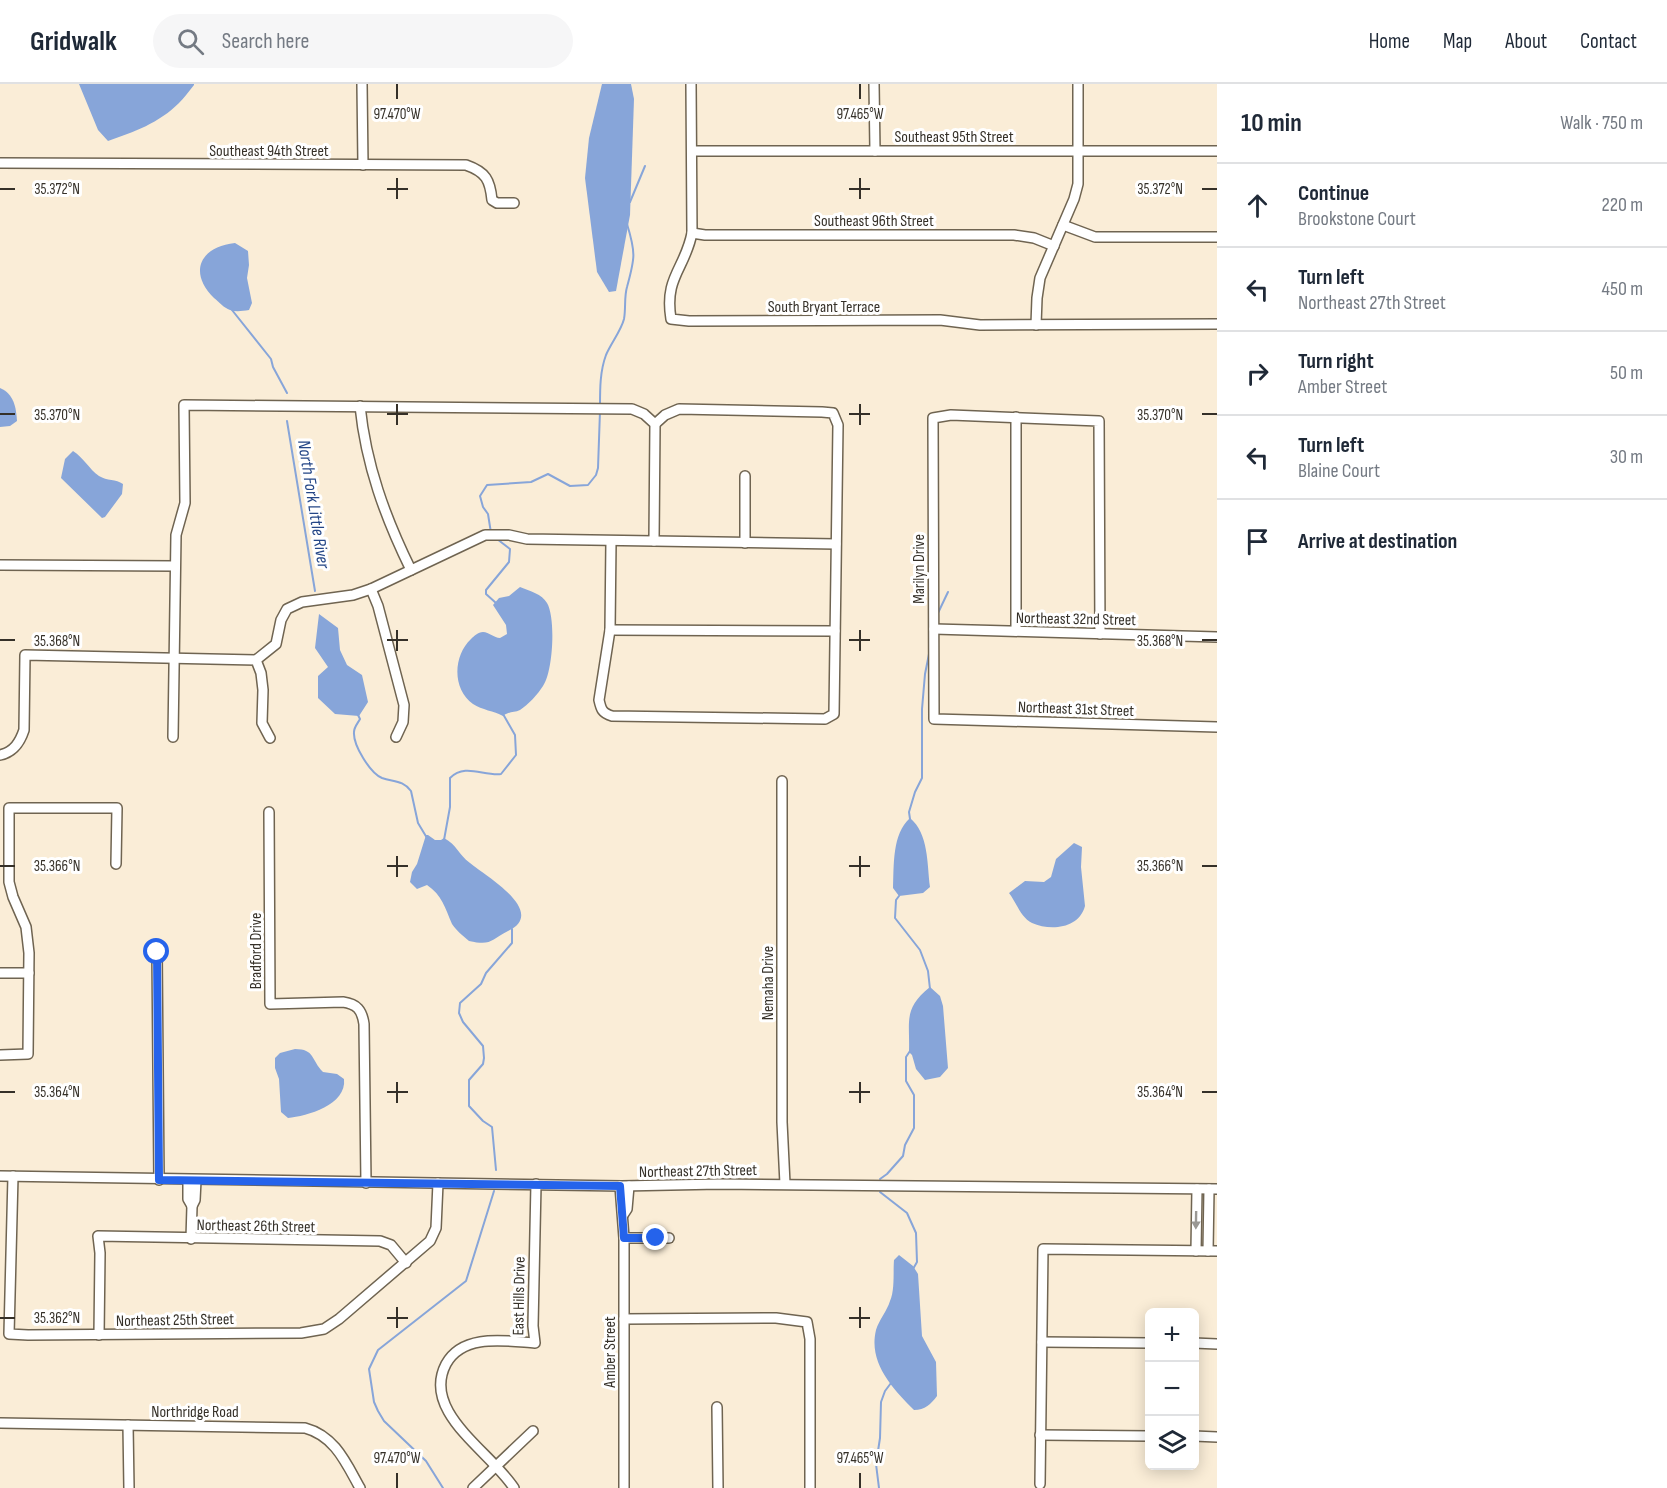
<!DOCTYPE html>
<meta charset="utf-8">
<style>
body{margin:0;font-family:"Sofia Sans Condensed",sans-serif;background:#f6f6f7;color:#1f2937}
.controls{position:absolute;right:18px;bottom:18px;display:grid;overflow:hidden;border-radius:9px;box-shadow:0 3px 15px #0003}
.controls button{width:54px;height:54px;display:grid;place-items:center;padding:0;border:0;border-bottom:2px solid #e0e1e3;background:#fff;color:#1f2937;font:30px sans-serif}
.stop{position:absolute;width:18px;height:18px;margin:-14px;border:4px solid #2563eb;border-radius:50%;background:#fff}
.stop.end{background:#2563eb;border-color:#fff;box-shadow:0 2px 6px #0008}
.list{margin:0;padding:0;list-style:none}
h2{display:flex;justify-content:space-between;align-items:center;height:78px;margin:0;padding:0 24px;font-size:26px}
h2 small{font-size:20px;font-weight:400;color:#747a83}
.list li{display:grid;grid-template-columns:39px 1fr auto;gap:18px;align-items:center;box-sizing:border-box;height:84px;padding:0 24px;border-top:2px solid #e0e1e3}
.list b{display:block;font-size:22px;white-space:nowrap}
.list p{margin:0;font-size:20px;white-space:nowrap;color:#747a83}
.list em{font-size:20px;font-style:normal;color:#747a83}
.icon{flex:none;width:33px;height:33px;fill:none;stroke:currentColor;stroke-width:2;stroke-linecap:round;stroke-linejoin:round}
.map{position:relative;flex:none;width:1217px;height:1404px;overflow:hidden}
header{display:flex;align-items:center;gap:36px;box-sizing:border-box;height:84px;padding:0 30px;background:#fff;border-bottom:2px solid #e0e1e3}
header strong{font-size:28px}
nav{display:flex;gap:33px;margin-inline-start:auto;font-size:21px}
.search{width:420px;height:54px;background:#f6f6f7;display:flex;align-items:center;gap:15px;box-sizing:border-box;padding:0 21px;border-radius:33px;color:#747a83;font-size:22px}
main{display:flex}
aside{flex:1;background:#fff}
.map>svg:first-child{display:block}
.water{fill:#87a5d9}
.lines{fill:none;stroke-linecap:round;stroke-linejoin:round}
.stream{stroke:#87a5d9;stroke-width:2}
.minor-casing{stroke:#6f6451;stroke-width:12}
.minor{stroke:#fff;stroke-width:9}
.oneway{fill:#9a9894}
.route{stroke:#2563eb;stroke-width:8}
.ticks{fill:none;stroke:#353028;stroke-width:2}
.labels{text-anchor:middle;stroke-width:6;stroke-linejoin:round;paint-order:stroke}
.street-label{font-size:16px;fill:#353028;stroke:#fff}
.water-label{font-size:18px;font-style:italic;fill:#254787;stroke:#fff}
.ticks-label{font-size:15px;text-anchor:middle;fill:#353028;stroke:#fff;stroke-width:6;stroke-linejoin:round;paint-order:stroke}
</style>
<header>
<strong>Gridwalk</strong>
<div class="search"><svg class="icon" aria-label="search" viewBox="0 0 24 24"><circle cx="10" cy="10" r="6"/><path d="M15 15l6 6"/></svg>Search here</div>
<nav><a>Home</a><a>Map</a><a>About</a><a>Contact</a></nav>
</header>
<main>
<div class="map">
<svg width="1217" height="1404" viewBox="0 0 1217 1404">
<rect width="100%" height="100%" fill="#faedd7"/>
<!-- water -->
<g class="water">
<path d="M79,0H194V1C189,7 184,14 179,19C159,39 134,48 108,57L98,46Z"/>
<path d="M602,0H631L634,15L630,131L616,207L609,208L597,188L585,94L589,54Z"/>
<path d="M235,159L248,167L249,181L247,194L252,219L249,226C242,227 236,228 230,226C224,224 219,218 214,214C188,188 200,163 235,159Z"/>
<path d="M0,304C14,310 16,323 17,337L10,342L0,343Z"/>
<path d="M73,367C84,374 89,385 99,392C107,397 116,395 123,400L122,410L105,433L102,434L61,394L65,375Z"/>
<path d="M520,503C530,507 542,510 547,519C556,534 553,588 543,602C538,610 528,621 520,626C514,629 509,627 503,632C494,627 482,626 473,620C452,605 453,572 471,555C474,552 478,548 483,548C489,548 494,554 500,554L507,550L506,541L493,521L499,514L509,512Z"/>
<path d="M319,530L338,544L340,566L347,581L362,591L368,618L359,632L335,630L318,614V592L328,583L315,564Z"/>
<path d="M910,734C929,750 927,780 930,803L923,809L899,812L893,804C894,781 892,750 910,734Z"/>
<path d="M426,751H428L435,756H441L444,754C457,761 458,770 470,779C486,792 548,828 508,847C490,856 492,862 469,857C463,852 456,846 452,840C445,824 442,811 427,801L417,805L410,798L412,788L417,780Z"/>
<path d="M1074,759L1082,763L1081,783L1085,822C1079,845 1050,847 1032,839C1021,834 1016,818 1009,809L1025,797L1044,798L1051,793L1056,775Z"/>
<path d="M930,903L940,912L943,922L948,984L940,993L925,996L916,985L912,971L909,968C910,936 903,925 930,903Z"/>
<path d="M295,965C315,965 311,976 323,988L337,990L344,995C347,1021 307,1032 288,1034L281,1028L279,995L275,984V974L280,969Z"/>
<path d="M899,1171L913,1182L918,1190L922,1252L936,1278L937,1312C931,1320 925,1326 914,1326C893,1305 868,1279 876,1246C879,1236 887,1227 890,1217C895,1206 893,1188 894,1176Z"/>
</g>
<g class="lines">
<!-- stream -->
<g class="stream">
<path d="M630,118L645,82"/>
<path d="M232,226L271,275L273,283L287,309"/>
<path d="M600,321C600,305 600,287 606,271C611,259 621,247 624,235C626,224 624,213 627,203C635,174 636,169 627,140"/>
<path d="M287,337L315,507"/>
<path d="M491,449L488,430L483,423L480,412L487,401L531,398L548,390L570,402L588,401L596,391L598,384L600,327"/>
<path d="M496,519L486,510V506L509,478L510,465L497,455"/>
<path d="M938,529L948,508"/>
<path d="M358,631L360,635C358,639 354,643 354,648C353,661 370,689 382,694C394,698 403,696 411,707L418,739L427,754"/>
<path d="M910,735L909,728L915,708L922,694V625L925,590L929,570"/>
<path d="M444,756L450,723V694C465,679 483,692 501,690L516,671L515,651L503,630"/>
<path d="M899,812L896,816L895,834L920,866L928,887L930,905"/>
<path d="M496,1086L492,1043L483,1037L469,1022V996L483,980L484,974L483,962L463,938L459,929L460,919L481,900L486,889L512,859V845"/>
<path d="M880,1095L887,1090L903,1072L905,1061L914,1044V1011L906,997V973L910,967"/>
<path d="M880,1108L907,1129L916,1149L917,1178L913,1185"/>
<path d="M443,1404L426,1377L384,1337L378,1327L374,1318L369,1285L378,1266L466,1197L494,1107"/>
<path d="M879,1404L876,1380L880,1354L881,1318L885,1307L891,1299"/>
</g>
<defs>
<g id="minor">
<path d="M362,0L363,81"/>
<path d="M691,0L692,149C685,185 664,193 671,235L689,237L940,236L980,241L1217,240"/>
<path d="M874,0L875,67"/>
<path d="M692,67H1217"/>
<path d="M0,79L466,81C486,88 490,96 492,116L497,119H514"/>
<path d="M1063,141L1095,153H1217"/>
<path d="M692,149L705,151H1014L1034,154L1054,162"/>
<path d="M1036,241L1037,214L1040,194L1074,115L1078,100V0"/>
<path d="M360,322C366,381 385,433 411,486"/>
<path d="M745,392V459"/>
<path d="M611,457L610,546L599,616C601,625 602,629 612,632L825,635L834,630L838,341L833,329L822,328L679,325L665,331L655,340"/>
<path d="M654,457L836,460"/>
<path d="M0,481L175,482"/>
<path d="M371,505L378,522L404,621L403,638L396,653"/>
<path d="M934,545L1217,553"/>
<path d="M610,546L835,547"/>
<path d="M1016,547V333"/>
<path d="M1100,550L1099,337L951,331L933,334L934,635L1217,643"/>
<path d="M173,653L176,451L185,419L184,321L632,325L644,330L655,340L654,457L527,455L509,451H485L371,505L353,511L302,518L287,525L281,536L276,560L256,576"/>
<path d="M0,671C14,668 20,658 24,646L25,571L256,576L261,589L263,606L262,639L270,654"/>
<path d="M782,697V1038L785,1100"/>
<path d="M269,728L270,920L343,918C357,920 362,926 364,940L366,1099"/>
<path d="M157,868L159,1096"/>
<path d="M0,889H29"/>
<path d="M0,971L28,970L29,869L26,843L13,813L9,798V724H117L116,780"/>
<path d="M0,1092L622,1102L719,1100L1217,1105"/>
<path d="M13,1092L9,1250L28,1251L301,1249L324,1245L339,1235L430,1157L436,1144L438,1099"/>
<path d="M188,1096V1115L192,1122"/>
<path d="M620,1102L624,1154V1404"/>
<path d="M623,1131L627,1125L629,1102"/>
<path d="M624,1154H669"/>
<path d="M191,1155L192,1122L195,1116L196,1096"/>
<path d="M1196,1167L1197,1105"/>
<path d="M1208,1167L1209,1105"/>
<path d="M624,1235L776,1234L807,1238L810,1255V1404"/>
<path d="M99,1251L100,1169L98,1152L380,1157L391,1161L406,1179"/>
<path d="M1042,1258L1150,1259"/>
<path d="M1194,1259L1217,1260"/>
<path d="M717,1323L718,1404"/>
<path d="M0,1339L305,1344C335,1352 346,1379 360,1404"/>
<path d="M128,1341L129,1404"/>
<path d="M1040,1351L1150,1352"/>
<path d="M1194,1352L1217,1353"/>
<path d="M1040,1400L1043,1165L1217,1167"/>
<path d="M473,1404L533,1347"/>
<path d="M514,1404C490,1367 421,1328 446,1280C463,1249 506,1257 535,1259L533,1242L536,1100"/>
</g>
</defs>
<!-- minor casing -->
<use href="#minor" class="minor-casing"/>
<!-- minor -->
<use href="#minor" class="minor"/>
</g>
<!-- one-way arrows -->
<defs><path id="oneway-solid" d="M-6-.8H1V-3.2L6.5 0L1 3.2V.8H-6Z" transform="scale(1.5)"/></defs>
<use class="oneway" href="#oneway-solid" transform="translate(1196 1136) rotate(91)"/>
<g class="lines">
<!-- route -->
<path class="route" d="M157,868L159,1096L620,1102L624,1154H656"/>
</g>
<!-- ticks -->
<path class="ticks" d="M397,0V15M860,0V15M397,94V115M860,94V115M0,105H15M387,105H408M849,105H870M1202,105H1217M397,320V341M860,320V341M0,330H15M387,330H408M849,330H870M1202,330H1217M397,546V567M860,546V567M0,556H15M387,556H408M849,556H870M1202,556H1217M397,772V793M860,772V793M0,782H15M387,782H408M849,782H870M1202,782H1217M397,998V1019M860,998V1019M0,1008H15M387,1008H408M849,1008H870M1202,1008H1217M397,1223V1244M860,1223V1244M0,1234H15M387,1234H408M849,1234H870M397,1389V1404M860,1389V1404"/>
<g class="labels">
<!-- street labels -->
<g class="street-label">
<text x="954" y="58">Southeast 95th Street</text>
<text x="269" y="72">Southeast 94th Street</text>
<text x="874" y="142">Southeast 96th Street</text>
<text x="824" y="228">South Bryant Terrace</text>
<text transform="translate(918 485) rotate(-90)" y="6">Marilyn Drive</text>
<text transform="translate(1076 534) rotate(1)" y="6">Northeast 32nd Street</text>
<text transform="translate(1076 624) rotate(2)" y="6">Northeast 31st Street</text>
<text transform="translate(255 867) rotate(-90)" y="6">Bradford Drive</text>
<text transform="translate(767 899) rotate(-90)" y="6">Nemaha Drive</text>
<text transform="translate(698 1086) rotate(-1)" y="6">Northeast 27th Street</text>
<text transform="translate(256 1141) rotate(1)" y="6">Northeast 26th Street</text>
<text transform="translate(518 1212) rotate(-89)" y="6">East Hills Drive</text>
<text transform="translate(175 1235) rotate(-1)" y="6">Northeast 25th Street</text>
<text transform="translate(609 1268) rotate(-90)" y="6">Amber Street</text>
<text x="195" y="1333">Northridge Road</text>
</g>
<!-- water labels -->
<g class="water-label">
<text transform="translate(314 420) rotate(81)" y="6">North Fork Little River</text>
</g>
</g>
<g class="ticks-label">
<text x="397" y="35">97.470°W</text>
<text x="860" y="35">97.465°W</text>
<text x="57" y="110">35.372°N</text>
<text x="1160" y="110">35.372°N</text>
<text x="57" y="336">35.370°N</text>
<text x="1160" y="336">35.370°N</text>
<text x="57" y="562">35.368°N</text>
<text x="1160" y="562">35.368°N</text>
<text x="57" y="787">35.366°N</text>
<text x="1160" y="787">35.366°N</text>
<text x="57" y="1013">35.364°N</text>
<text x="1160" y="1013">35.364°N</text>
<text x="57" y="1239">35.362°N</text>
<text x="397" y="1379">97.470°W</text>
<text x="860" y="1379">97.465°W</text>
</g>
</svg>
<div class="controls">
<button>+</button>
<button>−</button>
<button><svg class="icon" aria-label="layers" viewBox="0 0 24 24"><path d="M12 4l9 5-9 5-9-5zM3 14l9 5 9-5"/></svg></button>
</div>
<div class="stop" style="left:157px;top:868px"></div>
<div class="stop end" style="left:656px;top:1154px"></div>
</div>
<aside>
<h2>10 min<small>Walk · 750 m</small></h2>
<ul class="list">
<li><svg class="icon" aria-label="ahead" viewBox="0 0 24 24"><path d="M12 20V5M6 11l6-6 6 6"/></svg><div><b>Continue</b><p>Brookstone Court</p></div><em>220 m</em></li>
<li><svg class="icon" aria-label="left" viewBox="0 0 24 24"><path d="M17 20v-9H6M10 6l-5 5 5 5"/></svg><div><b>Turn left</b><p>Northeast 27th Street</p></div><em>450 m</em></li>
<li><svg class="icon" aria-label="right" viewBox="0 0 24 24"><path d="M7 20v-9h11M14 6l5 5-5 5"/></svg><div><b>Turn right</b><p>Amber Street</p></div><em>50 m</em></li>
<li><svg class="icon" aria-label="left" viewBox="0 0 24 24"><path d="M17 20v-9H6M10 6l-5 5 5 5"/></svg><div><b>Turn left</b><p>Blaine Court</p></div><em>30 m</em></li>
<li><svg class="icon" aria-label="arrive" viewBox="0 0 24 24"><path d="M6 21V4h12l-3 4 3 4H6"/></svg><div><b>Arrive at destination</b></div></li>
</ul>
</aside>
</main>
